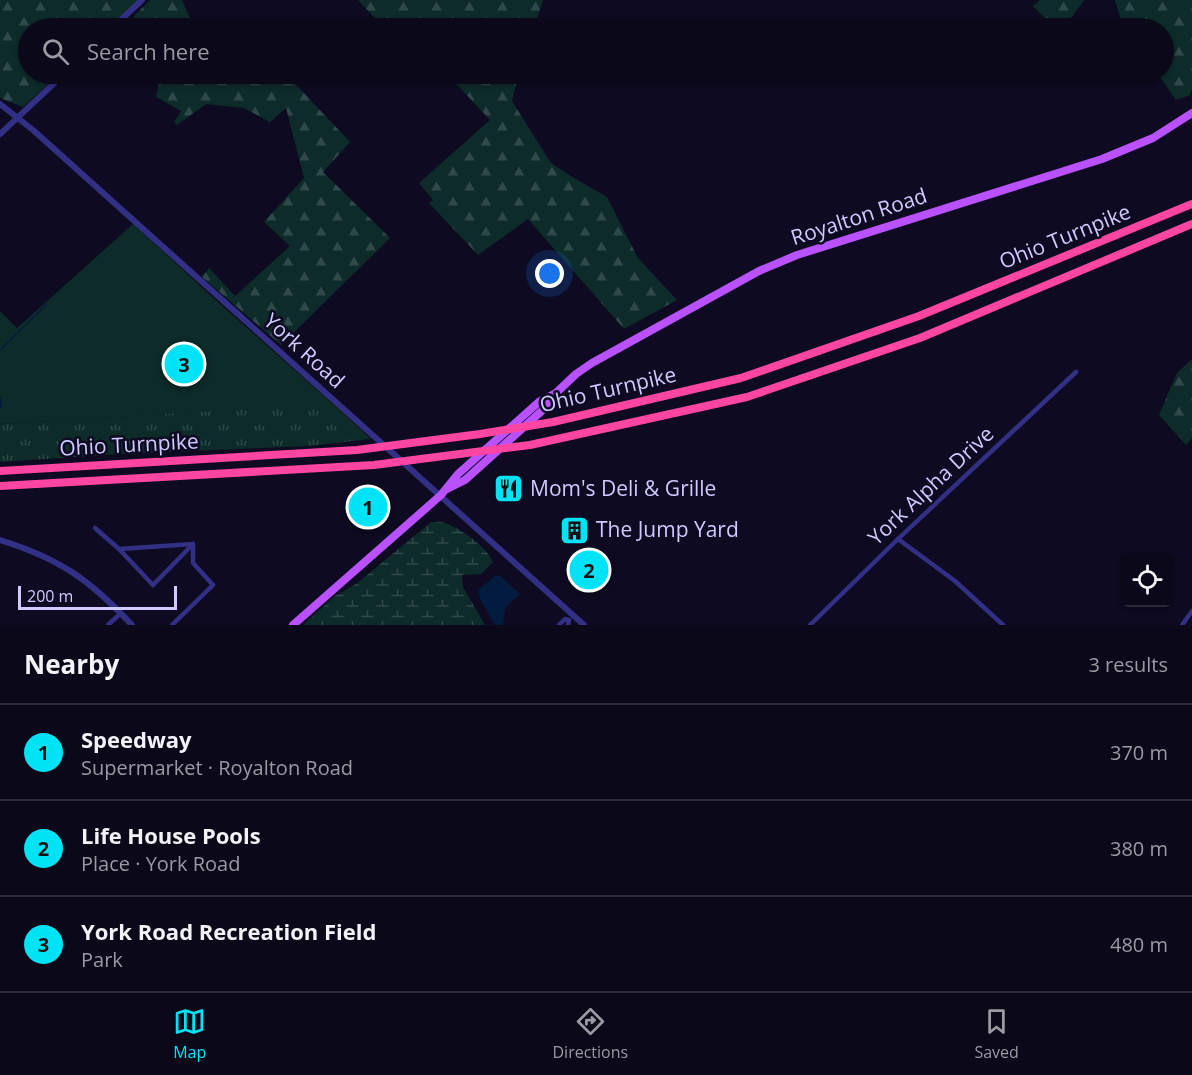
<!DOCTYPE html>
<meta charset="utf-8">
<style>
body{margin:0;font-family:"Open Sans",sans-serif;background:#131122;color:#f1f3f6}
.controls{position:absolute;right:18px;bottom:18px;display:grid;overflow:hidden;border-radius:9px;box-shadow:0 2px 4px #0004}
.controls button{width:54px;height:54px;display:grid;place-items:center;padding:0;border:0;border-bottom:2px solid #2a2938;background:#0a0819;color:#f1f3f6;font:30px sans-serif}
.scale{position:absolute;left:18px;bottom:15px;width:159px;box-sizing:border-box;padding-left:6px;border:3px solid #cfcaff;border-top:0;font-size:16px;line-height:21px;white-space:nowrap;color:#cfcaff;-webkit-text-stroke:4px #0e0a21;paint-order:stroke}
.you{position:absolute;left:550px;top:274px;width:21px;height:21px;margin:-15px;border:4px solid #fff;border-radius:50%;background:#1a73e8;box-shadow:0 0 0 9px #1a73e833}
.badge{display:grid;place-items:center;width:39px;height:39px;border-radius:50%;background:#00e2f5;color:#111;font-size:20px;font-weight:700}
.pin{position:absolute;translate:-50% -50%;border:3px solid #fff;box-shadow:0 2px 6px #0006}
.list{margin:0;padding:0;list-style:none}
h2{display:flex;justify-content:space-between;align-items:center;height:78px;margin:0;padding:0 24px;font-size:26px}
h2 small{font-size:20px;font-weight:400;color:#999aa2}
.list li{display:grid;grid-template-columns:39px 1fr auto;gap:18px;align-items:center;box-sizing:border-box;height:96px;padding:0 24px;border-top:2px solid #2a2938}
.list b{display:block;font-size:22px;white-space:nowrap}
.list p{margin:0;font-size:20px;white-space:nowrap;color:#999aa2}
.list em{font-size:20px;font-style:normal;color:#999aa2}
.icon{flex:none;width:33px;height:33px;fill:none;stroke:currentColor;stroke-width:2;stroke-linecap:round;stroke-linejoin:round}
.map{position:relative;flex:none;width:1192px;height:625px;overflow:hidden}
.search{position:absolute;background:#0a0819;box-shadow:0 2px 4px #0004;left:18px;right:18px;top:18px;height:66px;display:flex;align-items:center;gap:15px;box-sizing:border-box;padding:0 21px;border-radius:33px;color:#999aa2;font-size:22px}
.sheet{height:366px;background:#0a0819}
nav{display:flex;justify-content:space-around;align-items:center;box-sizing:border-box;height:84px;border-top:2px solid #2a2938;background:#0a0819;font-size:16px;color:#999aa2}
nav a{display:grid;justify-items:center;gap:3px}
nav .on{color:#00e2f5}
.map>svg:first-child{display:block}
.grass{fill:url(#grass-tufts)}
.forest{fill:url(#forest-firs)}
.wetland{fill:url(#wetland-marsh)}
.pitch{fill:#0d2b29}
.water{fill:#041b40}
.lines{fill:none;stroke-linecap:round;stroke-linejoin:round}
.stream{stroke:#041b40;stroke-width:1.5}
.minor{stroke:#323085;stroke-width:4.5}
.tertiary{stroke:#323085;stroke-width:6}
.primary{stroke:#ba51ff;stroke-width:8}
.motorway{stroke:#ff45a2;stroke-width:8}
.labels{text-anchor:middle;stroke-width:5;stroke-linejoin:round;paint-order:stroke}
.street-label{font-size:21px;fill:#cfcaff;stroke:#0e0a21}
.poi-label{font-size:21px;fill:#cfcaff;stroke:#0e0a21;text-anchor:start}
</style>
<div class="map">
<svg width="1192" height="625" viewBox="0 0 1192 625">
<defs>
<pattern id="grass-tufts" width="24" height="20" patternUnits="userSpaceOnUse" patternTransform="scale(1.5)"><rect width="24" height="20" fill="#0d2b29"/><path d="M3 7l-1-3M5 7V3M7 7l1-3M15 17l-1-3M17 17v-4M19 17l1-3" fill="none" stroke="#2f4849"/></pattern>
<pattern id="forest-firs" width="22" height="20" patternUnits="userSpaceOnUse" patternTransform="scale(1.5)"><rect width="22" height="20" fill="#0d2b29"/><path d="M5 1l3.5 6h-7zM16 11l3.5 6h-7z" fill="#2f4849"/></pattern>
<pattern id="wetland-marsh" width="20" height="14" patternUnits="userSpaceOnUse" patternTransform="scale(1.5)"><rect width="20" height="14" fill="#0d2b29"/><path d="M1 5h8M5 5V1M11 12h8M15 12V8" fill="none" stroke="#2f4849"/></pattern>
</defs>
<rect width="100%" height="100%" fill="#0e0a21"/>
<!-- grass -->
<path class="grass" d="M322,404H333L371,439L309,446L122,454L0,462V424Z"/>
<!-- forest -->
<g class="forest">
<path d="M0,0H138L107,28H28V74H59L23,107L0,98Z"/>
<path d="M150,0H182L194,28H146L133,17Z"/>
<path d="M358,0H543L534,28H384Z"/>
<path d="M1040,0H1084L1072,17L1052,25L1033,6Z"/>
<path d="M1115,0H1192V89L1190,95L1176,100L1158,74H1164V28H1125L1122,23Z"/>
<path d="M161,74H286L350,142L323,172L390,238L281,345L202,277L209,268L235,296L290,246L264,222L304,178L286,108L270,122L244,108L206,104L177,125L174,122L181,111L156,97Z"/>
<path d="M447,74H519L512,101L551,163L574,178L607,197L638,258L677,300L624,329L528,219L478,255L429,203L433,200L419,183L490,120Z"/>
<path d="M1192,359V438L1186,445L1159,415L1177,373Z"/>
</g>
<!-- wetland -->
<path class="wetland" d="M431,522C435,522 441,521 445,523C460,528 487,547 493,562L481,574L462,575L463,587L485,625H303L335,596L356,584Z"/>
<!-- pitch -->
<path class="pitch" d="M133,224L219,303L333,404L0,424V311L17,328Z"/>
<!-- water -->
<path class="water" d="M499,575L520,594C516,598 508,603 505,610C503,617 507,617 502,625H495L481,601L478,590L495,576Z"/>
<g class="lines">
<!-- stream -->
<g class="stream">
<path d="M0,350L6,344L46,305"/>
<path d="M0,398L1,403L0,407"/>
</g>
<!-- minor -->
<g class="minor">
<path d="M95,528L119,549L153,585L193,544"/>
<path d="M898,539L955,581L1003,625"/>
<path d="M119,549L193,544"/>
<path d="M108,625L121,613"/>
<path d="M172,625L213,585L193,563V545"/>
<path d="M559,625L565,619L569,620L568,625"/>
<path d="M810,625L898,539L1076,372"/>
<path d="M1182,625L1192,611"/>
</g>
<!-- tertiary -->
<g class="tertiary">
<path d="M112,28L142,0"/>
<path d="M0,104L33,130L584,625"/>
<path d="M0,134L64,74"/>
<path d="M0,540C59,558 90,580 132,625"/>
</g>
<!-- primary -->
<g class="primary">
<path d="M447,489L465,480L545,408L556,393L576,374L592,363L759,271L797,255L1102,159L1153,138L1192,113"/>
<path d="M293,625L441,495L458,474L540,401L554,394"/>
</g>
<!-- motorway -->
<g class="motorway">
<path d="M0,471L357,450L480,434L553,422L741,378L919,316L1192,204"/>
<path d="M0,486L374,465L530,445L747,397L920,338L1192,224"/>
</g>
</g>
<!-- icons -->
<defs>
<symbol id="restaurant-square" viewBox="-11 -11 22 22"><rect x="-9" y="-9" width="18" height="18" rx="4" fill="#00e2f5" stroke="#0e0a21"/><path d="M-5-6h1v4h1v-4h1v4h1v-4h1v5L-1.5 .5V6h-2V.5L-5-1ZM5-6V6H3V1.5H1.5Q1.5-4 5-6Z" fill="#111"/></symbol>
<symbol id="building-square" viewBox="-11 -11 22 22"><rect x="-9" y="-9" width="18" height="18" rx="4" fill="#00e2f5" stroke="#0e0a21"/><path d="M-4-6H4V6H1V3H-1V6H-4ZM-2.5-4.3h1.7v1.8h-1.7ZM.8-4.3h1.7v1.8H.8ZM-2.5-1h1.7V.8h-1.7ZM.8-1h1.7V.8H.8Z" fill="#111"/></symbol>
</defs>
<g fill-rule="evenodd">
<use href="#restaurant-square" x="492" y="472" width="33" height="33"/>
<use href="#building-square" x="558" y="514" width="33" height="33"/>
</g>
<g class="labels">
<!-- street labels -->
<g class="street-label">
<text transform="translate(859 217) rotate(-18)" y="7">Royalton Road</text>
<text transform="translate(1065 237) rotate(-22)" y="7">Ohio Turnpike</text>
<text transform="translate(304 351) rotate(42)" y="7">York Road</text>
<text transform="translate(608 390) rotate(-13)" y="7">Ohio Turnpike</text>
<text transform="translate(129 445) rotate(-3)" y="7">Ohio Turnpike</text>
<text transform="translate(931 486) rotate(-43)" y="7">York Alpha Drive</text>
</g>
<!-- poi labels -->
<g class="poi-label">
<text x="530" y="496">Mom's Deli &amp; Grille</text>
<text x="596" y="537">The Jump Yard</text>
</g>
</g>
</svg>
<div class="controls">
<button><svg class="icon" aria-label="locate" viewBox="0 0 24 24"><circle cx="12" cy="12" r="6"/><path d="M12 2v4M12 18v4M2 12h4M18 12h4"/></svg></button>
</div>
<div class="scale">200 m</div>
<div class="you"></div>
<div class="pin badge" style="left:368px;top:507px">1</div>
<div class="pin badge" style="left:589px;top:570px">2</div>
<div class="pin badge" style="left:184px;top:364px">3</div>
<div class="search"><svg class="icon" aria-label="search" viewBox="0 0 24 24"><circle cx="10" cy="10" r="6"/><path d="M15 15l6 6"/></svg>Search here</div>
</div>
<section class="sheet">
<h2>Nearby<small>3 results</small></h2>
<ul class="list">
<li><span class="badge">1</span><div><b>Speedway</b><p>Supermarket · Royalton Road</p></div><em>370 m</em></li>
<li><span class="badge">2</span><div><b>Life House Pools</b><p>Place · York Road</p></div><em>380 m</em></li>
<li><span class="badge">3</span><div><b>York Road Recreation Field</b><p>Park</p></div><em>480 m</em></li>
</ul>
</section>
<nav>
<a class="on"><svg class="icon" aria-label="map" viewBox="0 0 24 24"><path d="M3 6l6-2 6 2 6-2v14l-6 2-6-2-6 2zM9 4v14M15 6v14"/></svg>Map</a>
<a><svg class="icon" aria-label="directions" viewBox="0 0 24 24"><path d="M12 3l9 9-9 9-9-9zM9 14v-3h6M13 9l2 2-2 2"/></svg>Directions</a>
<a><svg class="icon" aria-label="saved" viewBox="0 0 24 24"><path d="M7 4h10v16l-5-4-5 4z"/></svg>Saved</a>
</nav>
